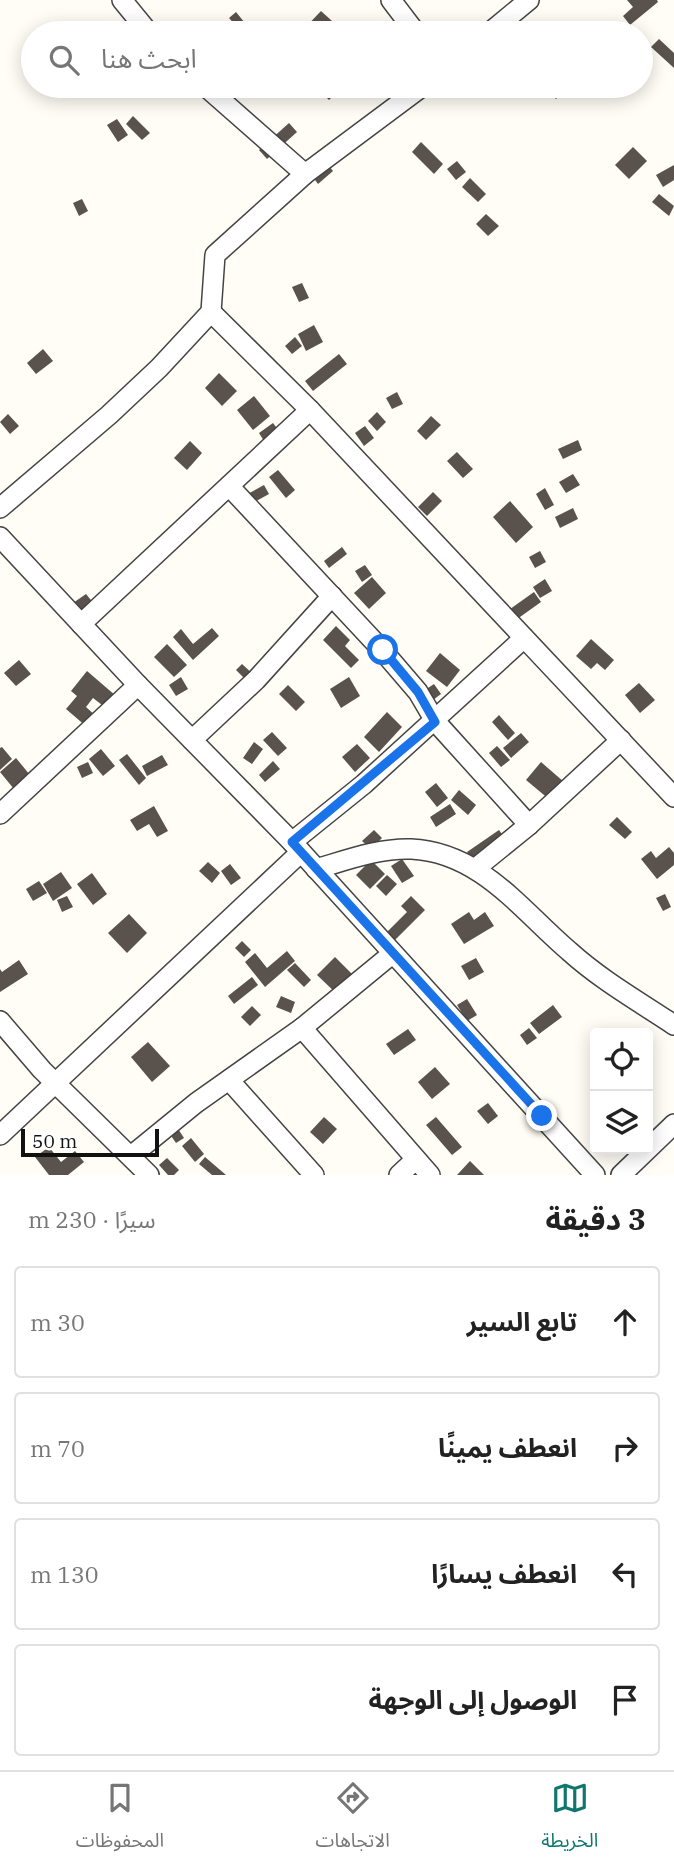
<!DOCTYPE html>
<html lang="ar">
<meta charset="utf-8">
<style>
body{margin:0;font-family:"IBM Plex Serif","Noto Sans Arabic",serif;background:#f2f2f2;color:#222;direction:rtl}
.controls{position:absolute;right:21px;bottom:21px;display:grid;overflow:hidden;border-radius:7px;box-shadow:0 4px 18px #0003}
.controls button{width:63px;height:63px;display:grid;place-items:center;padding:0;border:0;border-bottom:2px solid #e0e0e0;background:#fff;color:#222;font:35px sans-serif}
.scale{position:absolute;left:21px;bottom:18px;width:138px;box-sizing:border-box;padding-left:7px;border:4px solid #111;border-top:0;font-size:19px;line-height:24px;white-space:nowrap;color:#111;-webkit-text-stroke:5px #fff;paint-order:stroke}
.stop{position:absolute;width:21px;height:21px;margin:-16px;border:5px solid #1a73e8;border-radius:50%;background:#fff}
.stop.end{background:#1a73e8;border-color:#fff;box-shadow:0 2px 7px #0008}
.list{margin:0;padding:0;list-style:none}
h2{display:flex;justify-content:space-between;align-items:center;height:91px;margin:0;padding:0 28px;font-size:30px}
h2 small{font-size:23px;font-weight:400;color:#767676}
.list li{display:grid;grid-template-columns:46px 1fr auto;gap:21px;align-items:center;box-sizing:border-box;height:112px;margin:0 14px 14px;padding:0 14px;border:2px solid #e0e0e0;border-radius:7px}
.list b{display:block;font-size:26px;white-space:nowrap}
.list em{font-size:23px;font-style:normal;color:#767676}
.icon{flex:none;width:38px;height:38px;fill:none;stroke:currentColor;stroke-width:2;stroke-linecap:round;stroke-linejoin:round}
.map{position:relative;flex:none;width:674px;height:1175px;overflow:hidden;direction:ltr}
.search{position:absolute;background:#fff;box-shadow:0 4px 18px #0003;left:21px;right:21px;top:21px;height:77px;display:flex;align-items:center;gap:18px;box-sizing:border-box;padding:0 24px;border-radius:38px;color:#767676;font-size:26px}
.sheet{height:595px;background:#fff}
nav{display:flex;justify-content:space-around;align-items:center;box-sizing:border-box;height:98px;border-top:2px solid #e0e0e0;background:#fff;font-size:19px;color:#767676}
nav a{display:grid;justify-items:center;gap:4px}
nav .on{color:#0f766e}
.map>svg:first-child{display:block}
.building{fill:#5a524d}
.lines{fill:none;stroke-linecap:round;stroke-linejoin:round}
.minor-casing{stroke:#444;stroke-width:22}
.minor{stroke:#fff;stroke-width:19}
.route{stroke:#1a73e8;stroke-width:9}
</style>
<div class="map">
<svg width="674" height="1175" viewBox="0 0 674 1175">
<rect width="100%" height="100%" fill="#fffdf5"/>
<!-- building -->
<g class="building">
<path d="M627,0H657L658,2L630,25L623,16L633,7Z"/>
<path d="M321,11L332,21L321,33H304L302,31Z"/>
<path d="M236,12L253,33H242L229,18Z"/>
<path d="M659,39L674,53V68L651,47Z"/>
<path d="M315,86H343L329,100Z"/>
<path d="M552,86H569L556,99L547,91Z"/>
<path d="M133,116L150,133L142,140L126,124Z"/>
<path d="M117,119L128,135L118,142L107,125Z"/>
<path d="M289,123L297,132L267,159L259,150Z"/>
<path d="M421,142L443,164L434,174L412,152Z"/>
<path d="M633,147L647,161L629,179L615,165Z"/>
<path d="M325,161L333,171L318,184L310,173Z"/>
<path d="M457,161L466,172L456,180L447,169Z"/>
<path d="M674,165V180L663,187L656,175Z"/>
<path d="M470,178L486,194L478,202L462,187Z"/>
<path d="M659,194L674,206L669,216L652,202Z"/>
<path d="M82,199L88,211L79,216L73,203Z"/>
<path d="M486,214L499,226L488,236L476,224Z"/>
<path d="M302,283L309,298L299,302L292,287Z"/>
<path d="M314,325L323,342L306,351L298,334Z"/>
<path d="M295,337L302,346L292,354L285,346Z"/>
<path d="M43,349L53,361L36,374L27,363Z"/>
<path d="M339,354L347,364L313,391L305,381Z"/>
<path d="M219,373L237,391L222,406L205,388Z"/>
<path d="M397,392L403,404L392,409L386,398Z"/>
<path d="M254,396L270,416L253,430L237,410Z"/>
<path d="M377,412L386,422L377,431L368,421Z"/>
<path d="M8,414L19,426L10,434L0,422Z"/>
<path d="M431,416L441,425L426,440L417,431Z"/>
<path d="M273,423L279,431L264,441L259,433Z"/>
<path d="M365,426L374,438L364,446L355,433Z"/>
<path d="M578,440L582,450L563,459L558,449Z"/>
<path d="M190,441L202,453L187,470L174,458Z"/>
<path d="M457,452L473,469L463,478L447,461Z"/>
<path d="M278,470L295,490L286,498L269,477Z"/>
<path d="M573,474L580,485L566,493L559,482Z"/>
<path d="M264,485L269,494L251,504L246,495Z"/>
<path d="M545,488L554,505L545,510L536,494Z"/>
<path d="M433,492L442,501L427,516L418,507Z"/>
<path d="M510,501L533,527L516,543L493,517Z"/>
<path d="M573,508L578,519L560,528L555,517Z"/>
<path d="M342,547L347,554L329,568L324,561Z"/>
<path d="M540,551L546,562L535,568L529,557Z"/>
<path d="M365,565L372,575L362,582L355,571Z"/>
<path d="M372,577L386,593L369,609L354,593Z"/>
<path d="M545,579L552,591L540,598L533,587Z"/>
<path d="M534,592L541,602L513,622L506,612Z"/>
<path d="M86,594L95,605L82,615L73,603Z"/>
<path d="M336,626L350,640L345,646L359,660L351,668L323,640Z"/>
<path d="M212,628L219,636L193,660L173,637L181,629L193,644Z"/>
<path d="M591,639L614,660L605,670L597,663L591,669L576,656Z"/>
<path d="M167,644L187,665L174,677L154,657Z"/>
<path d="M440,653L460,670L447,687L426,671Z"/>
<path d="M19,660L31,674L16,686L4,673Z"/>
<path d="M242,664L255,676L249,683L236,670Z"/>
<path d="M87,671L116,696L106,708L93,698L86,707L96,716L87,727L66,709L77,696L71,691Z"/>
<path d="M181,677L188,689L176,696L169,685Z"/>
<path d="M349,677L360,696L341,708L330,689Z"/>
<path d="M639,683L655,700L640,713L625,695Z"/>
<path d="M434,684L441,694L433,700L425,690Z"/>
<path d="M288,685L305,702L296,711L279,694Z"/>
<path d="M387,712L402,727L379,752L364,737Z"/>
<path d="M499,715L515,733L508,740L492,722Z"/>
<path d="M272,732L287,748L278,756L263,740Z"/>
<path d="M521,733L529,742L511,758L503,748Z"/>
<path d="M254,742L263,749L252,764L243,758Z"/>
<path d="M357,744L370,758L355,772L342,757Z"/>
<path d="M497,746L510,760L501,767L489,753Z"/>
<path d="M2,747L12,759L0,770V748Z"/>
<path d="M101,749L115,766L103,776L89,759Z"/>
<path d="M127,754L146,778L139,785L119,760Z"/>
<path d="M162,755L168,765L147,776L142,766Z"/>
<path d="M16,758L30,775L14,789L0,772Z"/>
<path d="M273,761L280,769L265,782L259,775Z"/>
<path d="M88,762L93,773L82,778L77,767Z"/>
<path d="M541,762L564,782L550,800L526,780Z"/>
<path d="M436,783L448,798L437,807L425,792Z"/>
<path d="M459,790L476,805L468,815L451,800Z"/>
<path d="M450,804L456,814L436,827L430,817Z"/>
<path d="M154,806L168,831L157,837L149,824L137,831L130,820Z"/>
<path d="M617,817L632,832L625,839L609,825Z"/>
<path d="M374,830L382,838L371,849L362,841Z"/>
<path d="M499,830L507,841L474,863L467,852Z"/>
<path d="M669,847L674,853V865L657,879L641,859L651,851L656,858Z"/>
<path d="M402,859L414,876L402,883L391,866Z"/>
<path d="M371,860L385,874L370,889L356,875Z"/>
<path d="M208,862L220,873L212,883L199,871Z"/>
<path d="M230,864L241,878L231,885L221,871Z"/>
<path d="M61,872L72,888L53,901L43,884Z"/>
<path d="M92,873L107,894L93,905L77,884Z"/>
<path d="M387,875L397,884L386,896L376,886Z"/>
<path d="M39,881L47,893L33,901L26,889Z"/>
<path d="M665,894L671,907L663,911L656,898Z"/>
<path d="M67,896L73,907L62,912L57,900Z"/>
<path d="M411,896L425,910L395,940L387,932L407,912L401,906Z"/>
<path d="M469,912L474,920L485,912L494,926L464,944L451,924Z"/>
<path d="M129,914L147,933L127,953L108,933Z"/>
<path d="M242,941L251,950L244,957L235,948Z"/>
<path d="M287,951L295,961L265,987L245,962L255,953L267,968Z"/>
<path d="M335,957L356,978L339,996L317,975Z"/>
<path d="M476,958L484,972L469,980L461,966Z"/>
<path d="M19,960L28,974L0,992V969L2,972Z"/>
<path d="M295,963L311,980L304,987L287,970Z"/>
<path d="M252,977L258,985L234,1004L228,996Z"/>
<path d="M281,996L295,1002L291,1013L276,1007Z"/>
<path d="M467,999L477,1015L467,1021L457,1005Z"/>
<path d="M553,1005L562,1017L539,1034L530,1023Z"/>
<path d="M252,1006L261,1015L250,1026L241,1017Z"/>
<path d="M529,1028L537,1038L527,1045L520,1035Z"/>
<path d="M408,1029L416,1040L394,1055L386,1044Z"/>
<path d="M148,1042L170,1066L152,1082L131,1057Z"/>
<path d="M435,1067L450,1084L432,1099L418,1082Z"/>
<path d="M488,1103L498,1116L488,1124L477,1111Z"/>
<path d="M324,1117L337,1129L323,1144L310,1132Z"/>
<path d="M436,1117L462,1147L452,1155L426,1125Z"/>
<path d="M171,1118L184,1138L176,1143L163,1124Z"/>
<path d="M191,1138L204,1154L195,1162L182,1146Z"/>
<path d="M49,1147L61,1162L75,1151L84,1162L68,1175H49L35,1157Z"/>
<path d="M205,1157L226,1175H212L199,1164Z"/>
<path d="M167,1158L179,1170L174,1175H168L159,1165Z"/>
<path d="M470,1161L484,1175H457Z"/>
</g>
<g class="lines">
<defs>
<g id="minor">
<path d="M122,0L149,33"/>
<path d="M391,0L416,33"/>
<path d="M489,33L529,0"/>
<path d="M205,86L305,174"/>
<path d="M211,312L310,410L674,797"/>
<path d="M229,486L382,650L418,692L435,721L529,825"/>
<path d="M0,508L109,415L159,368L211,312L215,255L305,174L423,86"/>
<path d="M0,537L138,685L292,842L595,1175"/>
<path d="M81,624L310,410"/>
<path d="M192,740L256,680L332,596"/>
<path d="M0,814L138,685"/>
<path d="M292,842L364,784L524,638"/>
<path d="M476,868L529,825L621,740"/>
<path d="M316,869C347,860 379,848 411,849C480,852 521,910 569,951C601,980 638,1001 674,1025"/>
<path d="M0,1021L42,1070L149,1175"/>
<path d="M302,1028L430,1175"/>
<path d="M229,1080L314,1175"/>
<path d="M0,1135L301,852"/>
<path d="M131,1156L196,1103L302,1028L392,954"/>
<path d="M399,1175L414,1161"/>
<path d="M621,1175L674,1124"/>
</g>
</defs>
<!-- minor casing -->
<use href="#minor" class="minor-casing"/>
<!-- minor -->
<use href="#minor" class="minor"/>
</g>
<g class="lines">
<!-- route -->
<path class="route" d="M383,650L418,692L435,722L292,842L542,1116"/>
</g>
</svg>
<div class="controls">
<button><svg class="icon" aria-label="locate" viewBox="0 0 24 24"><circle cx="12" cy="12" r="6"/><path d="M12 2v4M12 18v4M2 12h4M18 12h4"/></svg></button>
<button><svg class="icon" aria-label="layers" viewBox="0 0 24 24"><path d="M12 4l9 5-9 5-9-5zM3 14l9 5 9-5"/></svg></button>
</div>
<div class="scale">50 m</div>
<div class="stop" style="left:383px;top:650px"></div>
<div class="stop end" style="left:542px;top:1116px"></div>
<div class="search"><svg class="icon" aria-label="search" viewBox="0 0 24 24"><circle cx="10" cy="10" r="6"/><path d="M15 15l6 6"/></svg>ابحث هنا</div>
</div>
<section class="sheet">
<h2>3 دقيقة<small>سيرًا · 230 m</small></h2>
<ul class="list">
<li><svg class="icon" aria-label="ahead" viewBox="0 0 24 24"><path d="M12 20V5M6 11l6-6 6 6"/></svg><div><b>تابع السير</b></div><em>30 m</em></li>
<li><svg class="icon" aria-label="right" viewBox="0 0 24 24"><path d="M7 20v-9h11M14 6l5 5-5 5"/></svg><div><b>انعطف يمينًا</b></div><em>70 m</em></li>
<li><svg class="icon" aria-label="left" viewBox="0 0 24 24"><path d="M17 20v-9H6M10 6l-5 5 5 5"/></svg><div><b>انعطف يسارًا</b></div><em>130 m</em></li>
<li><svg class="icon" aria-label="arrive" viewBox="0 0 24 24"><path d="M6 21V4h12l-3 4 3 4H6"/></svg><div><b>الوصول إلى الوجهة</b></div></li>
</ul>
</section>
<nav>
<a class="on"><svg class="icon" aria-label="map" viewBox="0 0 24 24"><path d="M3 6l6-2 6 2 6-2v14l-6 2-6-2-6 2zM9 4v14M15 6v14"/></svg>الخريطة</a>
<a><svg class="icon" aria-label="directions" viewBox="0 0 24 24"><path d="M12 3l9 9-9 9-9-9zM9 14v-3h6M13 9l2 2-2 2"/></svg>الاتجاهات</a>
<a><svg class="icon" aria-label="saved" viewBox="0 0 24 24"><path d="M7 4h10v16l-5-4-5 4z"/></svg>المحفوظات</a>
</nav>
